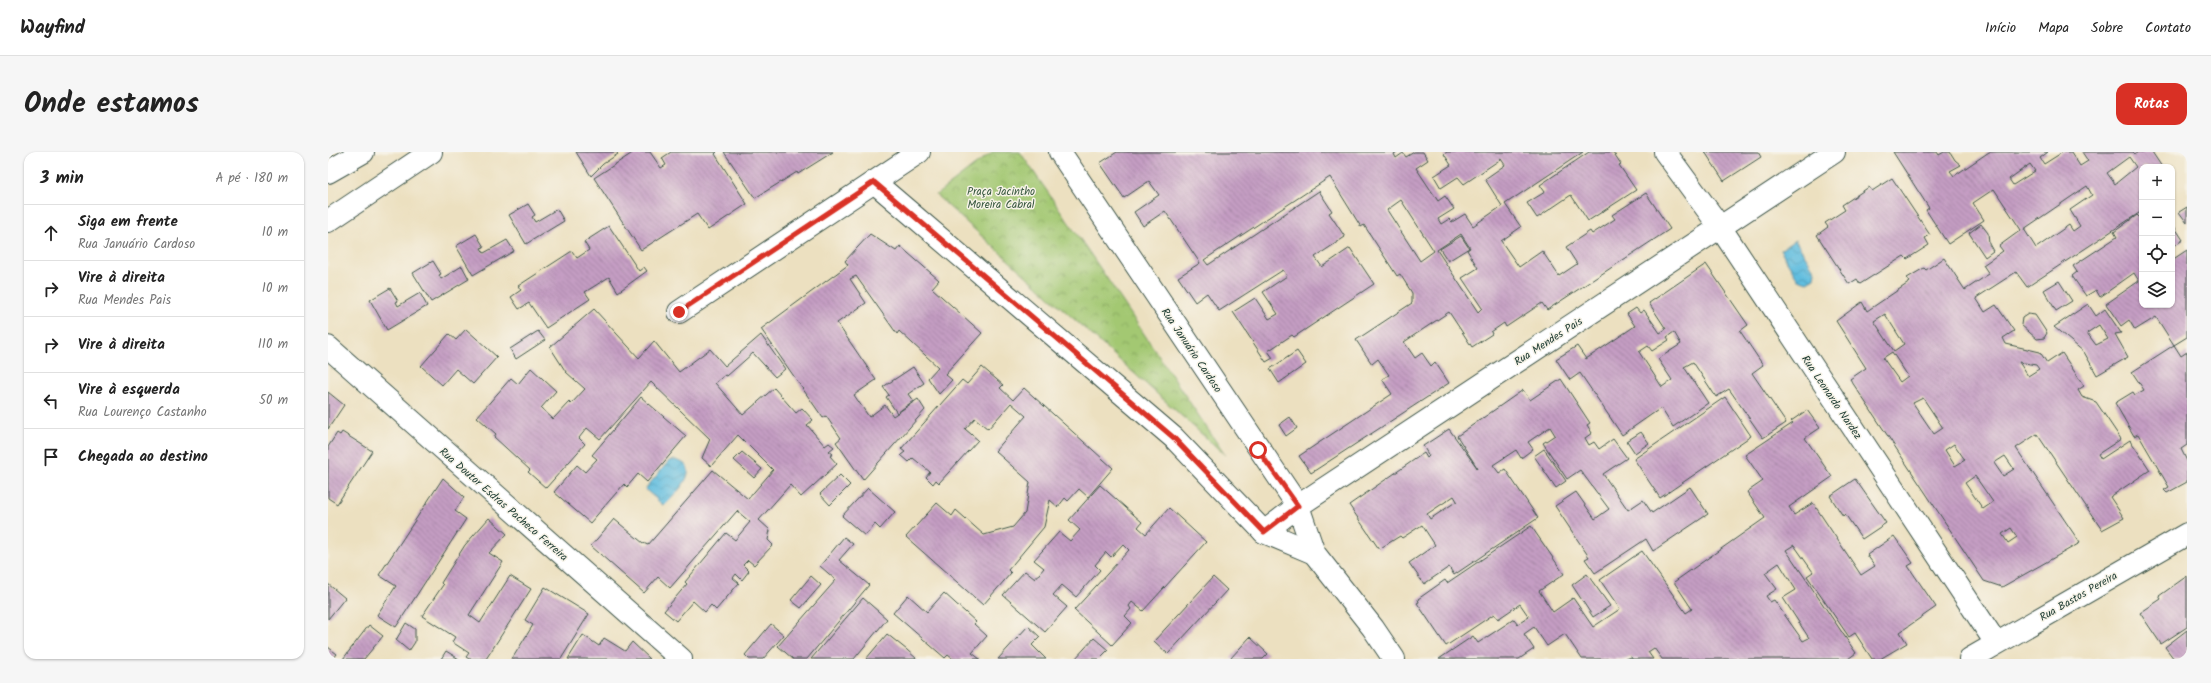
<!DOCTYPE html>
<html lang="pt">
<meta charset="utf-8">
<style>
body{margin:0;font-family:Kalam,sans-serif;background:#f6f6f6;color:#222}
.controls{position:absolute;right:12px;top:12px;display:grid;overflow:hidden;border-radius:8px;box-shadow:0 1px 3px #0004}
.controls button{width:36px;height:36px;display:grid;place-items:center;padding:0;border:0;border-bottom:1px solid #e0e0e0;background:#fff;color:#222;font:20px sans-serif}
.stop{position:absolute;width:12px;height:12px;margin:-9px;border:3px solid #d93025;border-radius:50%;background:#fff}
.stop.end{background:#d93025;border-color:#fff;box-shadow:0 1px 4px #0008}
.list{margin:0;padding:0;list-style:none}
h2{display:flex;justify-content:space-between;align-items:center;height:52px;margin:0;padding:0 16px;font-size:17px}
h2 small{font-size:13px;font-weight:400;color:#767676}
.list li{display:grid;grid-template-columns:26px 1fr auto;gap:12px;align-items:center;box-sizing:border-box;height:56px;padding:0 16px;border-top:1px solid #e0e0e0}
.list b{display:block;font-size:15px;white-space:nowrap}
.list p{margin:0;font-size:13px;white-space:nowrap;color:#767676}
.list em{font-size:13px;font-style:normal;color:#767676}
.icon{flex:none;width:22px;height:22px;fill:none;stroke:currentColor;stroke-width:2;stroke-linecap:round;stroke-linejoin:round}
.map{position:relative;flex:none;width:1859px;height:507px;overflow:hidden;border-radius:12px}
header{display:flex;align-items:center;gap:24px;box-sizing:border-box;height:56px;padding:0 20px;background:#fff;border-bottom:1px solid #e0e0e0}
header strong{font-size:19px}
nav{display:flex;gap:22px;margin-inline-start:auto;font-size:14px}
.intro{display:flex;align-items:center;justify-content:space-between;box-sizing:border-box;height:96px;padding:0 24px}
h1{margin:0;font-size:28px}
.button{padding:10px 18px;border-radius:12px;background:#d93025;color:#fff;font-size:14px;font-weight:700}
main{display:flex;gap:24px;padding:0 24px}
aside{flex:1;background:#fff;border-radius:12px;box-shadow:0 1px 3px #0004}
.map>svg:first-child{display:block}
.park{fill:url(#park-crowns);stroke:#618253}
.water{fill:url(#water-waves);stroke:#407d8a}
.building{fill:url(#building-back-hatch);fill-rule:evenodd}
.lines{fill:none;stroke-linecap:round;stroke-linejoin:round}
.minor-casing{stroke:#3e5549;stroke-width:24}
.primary-casing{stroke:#3e5549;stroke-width:24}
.trunk-casing{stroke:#3e5549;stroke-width:24}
.minor{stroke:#fff;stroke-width:22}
.primary{stroke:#fff;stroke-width:22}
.trunk{stroke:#fff;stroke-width:22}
.route{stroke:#d93025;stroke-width:5}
.labels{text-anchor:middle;stroke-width:3;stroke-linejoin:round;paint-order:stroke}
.park-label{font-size:11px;fill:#395940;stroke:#f7f3e8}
.street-label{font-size:11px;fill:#1f3d34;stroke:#f7f3e8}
</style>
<header>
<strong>Wayfind</strong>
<nav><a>Início</a><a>Mapa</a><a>Sobre</a><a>Contato</a></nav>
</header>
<div class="intro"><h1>Onde estamos</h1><a class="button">Rotas</a></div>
<main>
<aside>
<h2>3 min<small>A pé · 180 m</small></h2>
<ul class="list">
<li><svg class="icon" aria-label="ahead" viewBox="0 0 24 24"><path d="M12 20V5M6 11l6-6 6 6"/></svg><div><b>Siga em frente</b><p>Rua Januário Cardoso</p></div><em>10 m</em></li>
<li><svg class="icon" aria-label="right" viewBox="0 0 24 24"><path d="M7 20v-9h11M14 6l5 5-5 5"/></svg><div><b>Vire à direita</b><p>Rua Mendes Pais</p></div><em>10 m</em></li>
<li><svg class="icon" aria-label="right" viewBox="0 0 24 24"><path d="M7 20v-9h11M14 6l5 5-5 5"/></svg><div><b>Vire à direita</b></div><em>110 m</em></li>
<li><svg class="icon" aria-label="left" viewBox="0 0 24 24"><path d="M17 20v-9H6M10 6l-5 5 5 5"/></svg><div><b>Vire à esquerda</b><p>Rua Lourenço Castanho</p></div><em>50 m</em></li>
<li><svg class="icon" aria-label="arrive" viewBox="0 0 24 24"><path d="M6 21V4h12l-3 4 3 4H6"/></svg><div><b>Chegada ao destino</b></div></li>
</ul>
</aside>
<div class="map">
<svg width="1859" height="507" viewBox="0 0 1859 507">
<defs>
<pattern id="park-crowns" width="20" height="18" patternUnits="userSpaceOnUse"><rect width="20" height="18" fill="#a3c872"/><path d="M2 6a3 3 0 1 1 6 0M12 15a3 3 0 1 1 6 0" fill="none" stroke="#84a45e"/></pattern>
<pattern id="water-waves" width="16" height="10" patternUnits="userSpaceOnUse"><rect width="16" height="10" fill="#61bddf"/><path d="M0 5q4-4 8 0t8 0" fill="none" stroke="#4f9bb6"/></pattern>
<pattern id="building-back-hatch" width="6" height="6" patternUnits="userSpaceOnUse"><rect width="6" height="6" fill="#c49dc3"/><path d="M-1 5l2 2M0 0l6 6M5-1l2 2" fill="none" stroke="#9f819f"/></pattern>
</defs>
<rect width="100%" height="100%" fill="#f7f3e8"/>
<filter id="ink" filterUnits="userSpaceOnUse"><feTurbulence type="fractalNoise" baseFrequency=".025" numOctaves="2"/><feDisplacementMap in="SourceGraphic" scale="8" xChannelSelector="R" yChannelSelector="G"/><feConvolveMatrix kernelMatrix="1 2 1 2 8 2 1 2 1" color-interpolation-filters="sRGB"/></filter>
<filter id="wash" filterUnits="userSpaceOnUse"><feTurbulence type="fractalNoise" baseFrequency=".012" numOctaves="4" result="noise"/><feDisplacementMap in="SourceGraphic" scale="16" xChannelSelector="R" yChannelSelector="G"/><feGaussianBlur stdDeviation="0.9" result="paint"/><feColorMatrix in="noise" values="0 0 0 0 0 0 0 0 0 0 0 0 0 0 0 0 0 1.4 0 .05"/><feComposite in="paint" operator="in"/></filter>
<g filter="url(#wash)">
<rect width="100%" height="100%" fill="#ece0c0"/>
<!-- park -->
<path class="park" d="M664,0H692L770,113L897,303L608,43Z"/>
<!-- water -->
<g class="water">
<path d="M1467,88L1487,119L1486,126L1479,130L1470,127L1452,98Z"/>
<path d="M347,308C378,315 346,343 336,354L317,337L341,309Z"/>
</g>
<g id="blocks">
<!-- building -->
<g class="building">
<path d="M248,0H288L290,2L275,12L263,24Z"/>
<path d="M306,0H322L333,16L338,13L334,6L343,0H389L387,2L419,52L380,78L369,62L313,98L266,26Z"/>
<path d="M396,0H505L470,22L469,20L427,46Z"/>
<path d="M789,0H1069L1066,2L1068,6L1075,1L1078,5L1086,0H1095L1100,8L1088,16L1110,49L1117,44L1126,57L1110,67L1113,72L1121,67L1124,70L1137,62L1145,74L1174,54L1157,27L1177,13L1173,7L1136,32L1130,25L1113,36L1106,24L1123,13L1116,2L1119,0H1255L1177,52L1193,75L1173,89L1191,115L1214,99L1231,124L1249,112L1238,95L1262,79L1264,82L1287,67L1284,63L1318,41L1342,77L1219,158L1214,151L1178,175L1176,171L1163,180L1164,182L1144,195L1121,160L1076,190L1087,206L1094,201L1103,214L1107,210L1121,231L983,321L971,304L1064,242L1054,227L1061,223L1050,207L1044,212L1028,188L1084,151V141L1072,122L1069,124L1036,73L1033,75L1002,25L876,108L880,113L991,39L1004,59L1001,61L1017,85L987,105L994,115L1022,96L1046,132L966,185L964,183L940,199L945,206L938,210L905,160L927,146L941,167L950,162L935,140L959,124L955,118L891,159L879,141L867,150L850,125L872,111L837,59L815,74L806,60L831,43L821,29L796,46L772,11ZM1073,48L1106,99L1092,109L1059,58ZM1133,82L1142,96L1139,98L1150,116L1134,126L1154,156L1150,160L1109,98Z"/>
<path d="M1261,0H1285L1293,12L1291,13L1308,38L1260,69L1243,43L1209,66L1199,51L1217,40L1212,33Z"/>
<path d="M1377,0H1430L1433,5L1396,29Z"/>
<path d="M1565,0H1609L1611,3L1616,0H1622L1627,8L1633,13L1622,19L1626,24L1661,0H1720L1712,6L1716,12L1735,0H1743L1752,14L1760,9L1754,0H1805L1807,2L1810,0H1824L1834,15H1814V59L1699,135L1688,120L1648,146L1657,160L1668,153L1686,179L1675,186L1678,192L1712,200L1719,211L1734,201L1756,234L1750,238L1754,245L1768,250L1793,287L1770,302L1773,307L1802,288L1822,318L1782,345L1796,366L1774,378L1709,282L1688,296L1752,391L1674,435L1656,429L1522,227L1538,216L1508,169L1534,150L1539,159L1582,130L1579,126L1596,116L1598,118L1616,106L1637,138L1661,122L1655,113L1675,99L1671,94L1693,78L1666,37L1645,51L1656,68L1620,92L1598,58L1601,56ZM1801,5L1808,15L1787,32L1779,21ZM1702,12L1707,19L1685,33L1681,27ZM1759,34L1764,43L1742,58L1752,74L1745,79L1741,73L1708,96L1696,77ZM1557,162L1576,192L1566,199L1546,169ZM1564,200L1580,224L1572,230L1555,206ZM1691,210L1708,213L1711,217L1700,224ZM1595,246L1615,276L1606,282L1585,251ZM1626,292L1637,308L1627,314L1617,298ZM1677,304L1686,317L1675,324L1666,311ZM1647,324L1665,350L1655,357L1637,331ZM1683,376L1689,385L1680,391L1674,382Z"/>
<path d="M1564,26L1602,83L1597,86L1601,93L1579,107L1576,104L1532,132L1529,127L1521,132L1489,83L1500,75L1497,71L1517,58L1514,53L1541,35L1544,39Z"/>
<path d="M200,52L207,63L204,65L207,70L229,57L236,69L198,92L181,63Z"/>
<path d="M1859,55V71L1851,60Z"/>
<path d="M1809,63L1814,68V153H1844V108L1859,98V185L1846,193L1828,165L1807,178L1801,168L1793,174L1778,152L1811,129L1806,121L1772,145L1768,138L1758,144L1744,124L1749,120L1745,114L1789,85L1786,80Z"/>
<path d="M1844,71L1855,88L1844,95Z"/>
<path d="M1653,72L1660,81L1661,92L1665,99L1657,105L1641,81Z"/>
<path d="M281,74L311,119L316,115L319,119L290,140L281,125L257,140L262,147L218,176L201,151L191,157L183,145L193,138L190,134L244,99L249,106L261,98L256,90Z"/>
<path d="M148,82L156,95L153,96L156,101L179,88L186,99L145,123L128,94Z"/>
<path d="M542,82L568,99L572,94L611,128L604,136L654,181L617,222L624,228L611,242L600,226L610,215L571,179L569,182L528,124L522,127L538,151L509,171L548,228L526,243L541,265L557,253L565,264L590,247L597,258L535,328L508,290L513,286L498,264L495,266L433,177L520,113L517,109Z"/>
<path d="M1133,84L1141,96L1120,109L1112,97Z"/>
<path d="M105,109L113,122L111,123L113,127L134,114L141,127L103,150L85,121Z"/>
<path d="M1378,112L1420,173L1412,179L1435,213L1424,221L1458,271L1435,286L1401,237L1388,245L1365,210L1356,215L1380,251L1345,275L1333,256L1294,283L1252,221L1242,228L1228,207L1249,194L1258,207L1307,174L1299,162L1308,156L1312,161L1316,158L1332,181L1338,177L1321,151ZM1346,180L1353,192L1330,207L1344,228L1334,235L1311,200L1320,194L1324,199L1341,188L1339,185Z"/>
<path d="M1731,129L1744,149L1728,159L1716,138Z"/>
<path d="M62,136L70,149L68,150L70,154L92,141L99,154L59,178L42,148Z"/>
<path d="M1760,152L1768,164L1777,157L1793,181L1787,182L1800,205L1769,223L1756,200L1726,175ZM1771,173L1780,187L1768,193L1759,181Z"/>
<path d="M266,157L311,206L326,189L351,220L382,197L397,214L433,183L457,217L447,225L425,201L399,224L397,223L387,231L415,263L446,236L468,261L474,256L485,268L479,273L497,294L501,291L506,295L501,299L505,302L502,304L509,312L473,345L462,333L431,368L442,378L440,388L445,393L426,413L420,408L415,413L421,419L414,428L408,422L405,426L411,431L388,458L383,453L377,460L365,449L348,469L336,459L359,432L357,430L398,381L407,388L422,370L409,359L342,436L330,425L316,441L263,394L286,367L315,391L320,393L385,318L420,347L445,318L410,283L383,314L374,306L382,287L323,230L272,287L259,276L251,286L257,292L218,336L200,320L202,318L166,285L168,282L149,265L183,226L190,232L203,216L228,239L213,256L225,267L241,250L243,252L257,237L238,220L222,195Z"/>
<path d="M1700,162L1707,163L1719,181L1716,186L1709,187L1693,173L1694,166Z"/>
<path d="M138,177L169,205L145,232L128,217L114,233L93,214L121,182L128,188Z"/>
<path d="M210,179L217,188L188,207L182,197Z"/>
<path d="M1846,193L1853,204L1859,200V293L1853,297L1859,309V330L1839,341L1836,338L1841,335L1810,282L1806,284L1787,251L1805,240L1807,243L1816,238L1804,220Z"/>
<path d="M969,199L978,212L951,231L942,217Z"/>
<path d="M585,215L596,231L580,242L585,249L569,261L558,245L561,243L555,235Z"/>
<path d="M654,215L675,233L672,236L685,248L696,236L785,316L760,345L751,337L740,349L737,346L730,355L722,348L716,375L680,418L683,421L655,453L578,385L609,351L624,364L628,358L656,383L685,375L697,361L702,330L667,299L698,264L683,251L660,277L647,266L637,277L650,288L611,331L608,328L605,332L598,325L602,320L585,306L581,310L573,303L577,300L573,297L634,228L639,232Z"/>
<path d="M1233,227L1262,271L1259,273L1264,281L1257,286L1261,293L1266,290L1271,297L1285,287L1299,306L1275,322L1300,358L1315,348L1324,361L1362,335L1380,362L1325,399L1318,387L1267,421L1257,407L1261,405L1227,354L1248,340L1267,367L1281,357L1252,318L1239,327L1215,291L1227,283L1222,275L1200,290L1205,297L1193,306L1188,298L1165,313L1171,321L1177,317L1210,366L1126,423L1121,415L1096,432L1081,411L1107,393L1094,373L1074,386L1072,384L1051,397L1021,353L1096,301L1099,306L1101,304L1095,294L1121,277L1150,317L1129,284L1195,238L1202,248ZM1126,344L1129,349L1102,367L1099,362Z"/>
<path d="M0,240L16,253L0,277Z"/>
<path d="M313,245L358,284L319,330L310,322L299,335L296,332L262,371L226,340L249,313L257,320L269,307L264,303Z"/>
<path d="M1397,245L1423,284L1332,346L1306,307Z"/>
<path d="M1479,258L1492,276L1477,286L1504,325L1461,355L1466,363L1485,351L1533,423L1547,414L1539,403L1566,384L1585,411L1580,414L1608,455L1572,480L1579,491L1552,507H1544L1527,481L1521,485L1479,424L1485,420L1466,393L1458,398L1528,501L1520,507H1334L1326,496L1320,500L1325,507H1304L1303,505L1298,507H1254L1237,482L1219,494L1206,475L1196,482L1206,497L1191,507H1111L1145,484L1150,491L1186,467L1190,472L1201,465L1192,452L1170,467L1166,462L1118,494L1089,451L1091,450L1090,447L1117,428L1119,431L1203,374L1236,422L1211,439L1225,460L1245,446L1265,475L1292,457L1272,428L1314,399L1358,461L1364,457L1346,430L1437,366L1419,340L1435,329L1417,303L1465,271L1463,269ZM1451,411L1468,438L1455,446L1481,486L1475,489L1446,448L1442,450L1438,444L1449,437L1437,421Z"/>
<path d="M962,265L969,276L958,284L951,273Z"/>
<path d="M14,280L44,299L9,352L0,346V295L9,281L12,283Z"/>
<path d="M1313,280L1321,291L1307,301L1299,289Z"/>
<path d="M1216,297L1238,329L1228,336L1206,304Z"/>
<path d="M414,300L434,317L426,326L406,308Z"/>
<path d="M512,323L522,333L502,353L492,342Z"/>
<path d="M115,326L136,345L127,359L138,367L68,475L49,463L68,434L51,423Z"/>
<path d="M1527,327L1558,371L1534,387L1517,362L1515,364L1502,344Z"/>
<path d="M772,333L814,370L810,375L818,382L841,356L878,390L815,459L804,450L801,454L803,457L797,464L804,471L784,493L746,458L801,398L795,392L783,405L778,400L767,413L772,418L748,445L734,433L725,443L739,455L717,480L675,443L697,419L707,427L716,416L706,408L731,380L742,389L752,378L741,368Z"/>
<path d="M540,336L567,360L552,377L547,372L537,384L514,364Z"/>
<path d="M161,366L179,382L161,401L175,410L141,463L152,471L182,424L203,437L158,507H141L138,505L141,501L124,490L127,485L94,464L115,433L113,431L137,393Z"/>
<path d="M516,385L525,392L511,408L541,433L479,507H465L450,494L508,428L492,414Z"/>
<path d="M1259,422L1282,454L1265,465L1244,433Z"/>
<path d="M483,424L493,433L473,456L463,448Z"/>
<path d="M1859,424V475L1833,492L1812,461L1833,447L1831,444Z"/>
<path d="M885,425L899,438L840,502L826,489Z"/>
<path d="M0,432L17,446L0,467Z"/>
<path d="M217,435L261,462L233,507H184L205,473L197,468Z"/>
<path d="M616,441L648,470L646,472L659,484L644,501L652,507H625L620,503L617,506L565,461L580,443L599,460Z"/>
<path d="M535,446L559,467L526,507H483Z"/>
<path d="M78,471L87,477V490L81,499L68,488Z"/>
<path d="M443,472L456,483L435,507H421L417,503Z"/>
<path d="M41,473L55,484L36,507H15Z"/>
<path d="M700,474L712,485L704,493L718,507H670Z"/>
<path d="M1859,478V507H1846L1837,495Z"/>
<path d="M559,482L579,498L589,507H538Z"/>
<path d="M255,483L271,494L276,486L297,499L304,490L322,507H240Z"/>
<path d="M922,485L940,502L935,507H902Z"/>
<path d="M766,486L780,498L771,507H747Z"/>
<path d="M0,495L9,502L5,507H0Z"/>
<path d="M118,499L131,507H113Z"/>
</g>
</g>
</g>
<g filter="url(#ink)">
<use href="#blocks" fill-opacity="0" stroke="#3e5549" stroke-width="1"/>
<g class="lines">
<defs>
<g id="minor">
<path d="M732,0L970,354L986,401L1045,476L1066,507"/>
<path d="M1337,0L1392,75L1668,491"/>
<path d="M546,30L846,286L936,380L986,401"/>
<path d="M351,160L591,0"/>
<path d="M0,195L353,507"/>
<path d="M936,380L970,354L1506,0"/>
<path d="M1642,507L1859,382"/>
</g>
<path id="primary" d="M0,69L103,0"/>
<path id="trunk" d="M0,20L35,0"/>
</defs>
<!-- minor casing -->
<use href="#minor" class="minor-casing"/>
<!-- primary casing -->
<use href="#primary" class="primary-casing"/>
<!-- trunk casing -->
<use href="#trunk" class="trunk-casing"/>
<!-- minor -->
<use href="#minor" class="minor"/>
<!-- primary -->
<use href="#primary" class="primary"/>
<!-- trunk -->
<use href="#trunk" class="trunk"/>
</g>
</g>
<g class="lines" filter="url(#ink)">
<!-- route -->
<path class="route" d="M351,160L546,30L846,286L936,380L970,354L930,298"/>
</g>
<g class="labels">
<!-- park labels -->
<g class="park-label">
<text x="673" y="43">Praça Jacintho<tspan x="673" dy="13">Moreira Cabral</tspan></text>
</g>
<!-- street labels -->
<g class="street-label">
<text transform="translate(1220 189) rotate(-33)" y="4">Rua Mendes Pais</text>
<text transform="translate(864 198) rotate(56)" y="4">Rua Januário Cardoso</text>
<text transform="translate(1504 245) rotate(56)" y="4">Rua Leonardo Nardez</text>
<text transform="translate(176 352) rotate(41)" y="4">Rua Doutor Esdras Pacheco Ferreira</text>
<text transform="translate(1750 444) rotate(-30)" y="4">Rua Bastos Pereira</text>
</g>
</g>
</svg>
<div class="controls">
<button>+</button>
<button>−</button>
<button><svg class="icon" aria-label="locate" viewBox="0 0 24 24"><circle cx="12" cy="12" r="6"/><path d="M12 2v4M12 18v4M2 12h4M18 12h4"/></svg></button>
<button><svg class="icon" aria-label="layers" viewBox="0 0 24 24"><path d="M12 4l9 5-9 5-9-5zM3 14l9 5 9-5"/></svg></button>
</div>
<div class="stop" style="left:930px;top:298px"></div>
<div class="stop end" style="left:351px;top:160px"></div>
</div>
</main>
